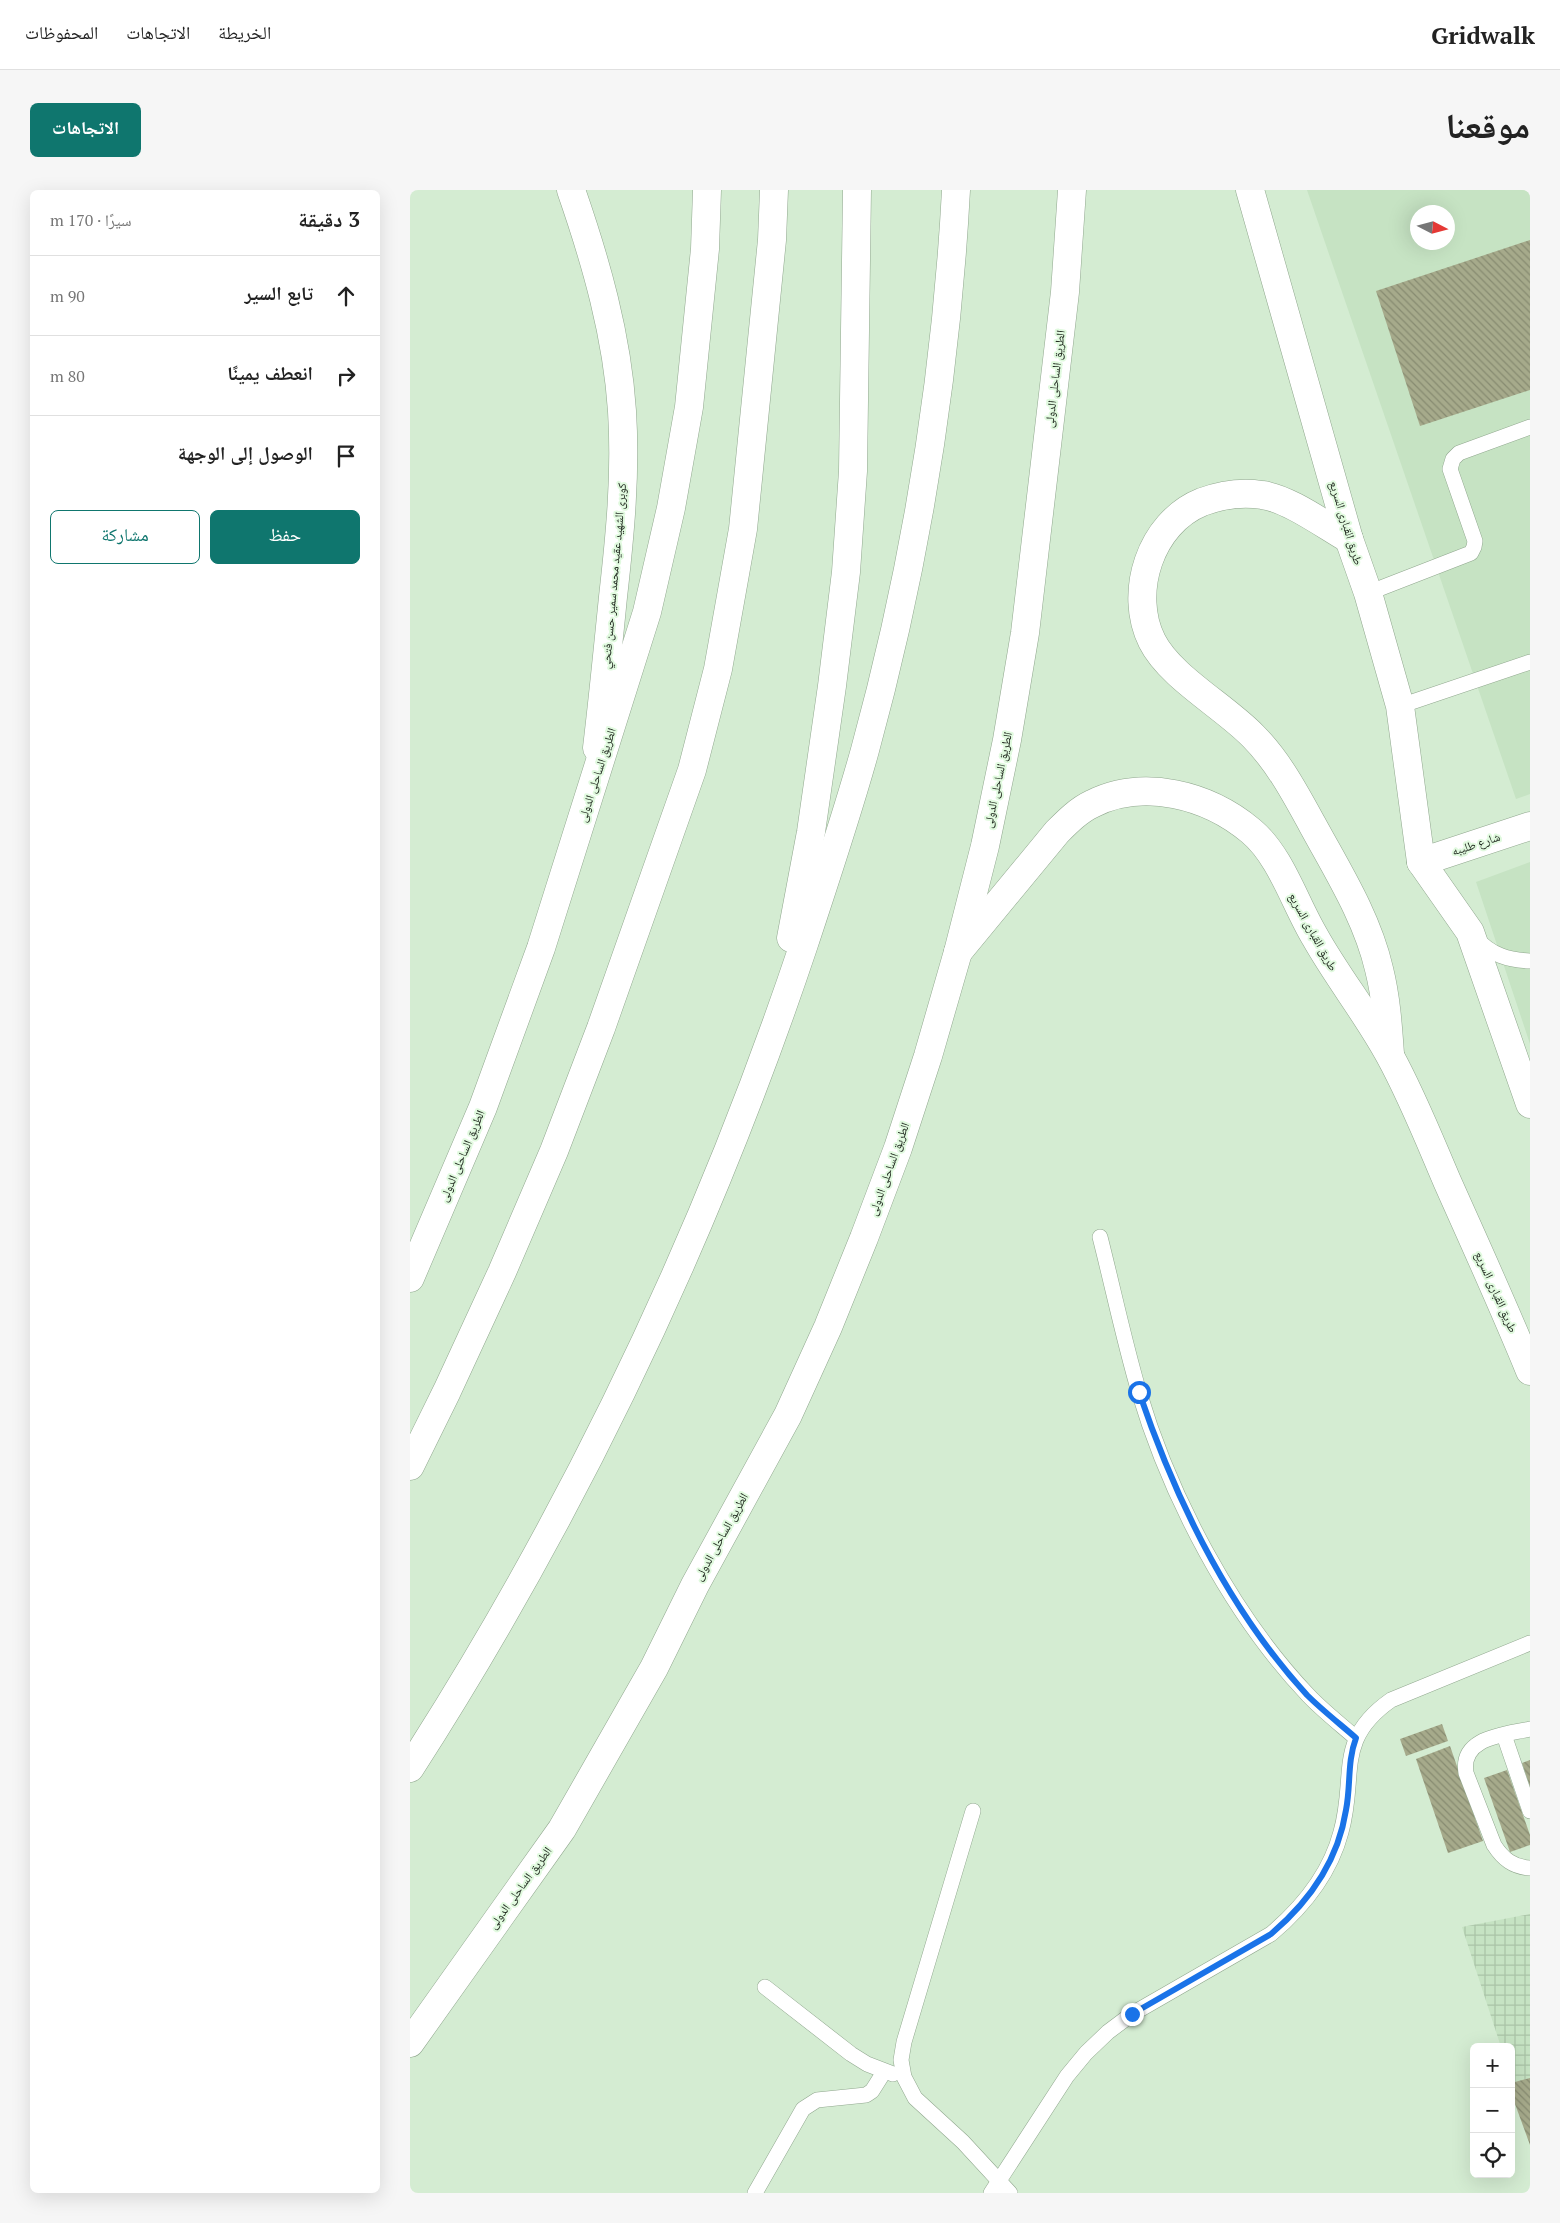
<!DOCTYPE html>
<html lang="ar">
<meta charset="utf-8">
<style>
body{margin:0;font-family:"PT Serif","Noto Naskh Arabic",serif;background:#f6f6f6;color:#222;direction:rtl}
.controls{position:absolute;right:15px;bottom:15px;display:grid;overflow:hidden;border-radius:8px;box-shadow:0 5px 20px #0002}
.controls button{width:45px;height:45px;display:grid;place-items:center;padding:0;border:0;border-bottom:1px solid #e0e0e0;background:#fff;color:#222;font:25px sans-serif}
.compass{position:absolute;left:1000px;top:15px;width:45px;height:45px;border-radius:50%;background:#fff;box-shadow:0 5px 20px #0002;rotate:96deg}
.stop{position:absolute;width:15px;height:15px;margin:-11px;border:4px solid #1a73e8;border-radius:50%;background:#fff}
.stop.end{background:#1a73e8;border-color:#fff;box-shadow:0 1px 5px #0008}
.list{margin:0;padding:0;list-style:none}
h2{display:flex;justify-content:space-between;align-items:center;height:65px;margin:0;padding:0 20px;font-size:21px}
h2 small{font-size:16px;font-weight:400;color:#767676}
.list li{display:grid;grid-template-columns:32px 1fr auto;gap:15px;align-items:center;box-sizing:border-box;height:80px;padding:0 20px;border-top:1px solid #e0e0e0}
.list b{display:block;font-size:19px;white-space:nowrap}
.list em{font-size:16px;font-style:normal;color:#767676}
.actions{display:flex;gap:10px;padding:15px 20px}
.actions a{flex:1;padding:11px 0;border:1px solid #0f766e;border-radius:8px;text-align:center;font-size:18px;color:#0f766e}
.actions .main{background:#0f766e;color:#fff}
.icon{flex:none;width:28px;height:28px;fill:none;stroke:currentColor;stroke-width:2;stroke-linecap:round;stroke-linejoin:round}
.map{position:relative;flex:none;width:1120px;height:2003px;overflow:hidden;direction:ltr;border-radius:8px}
header{display:flex;align-items:center;gap:30px;box-sizing:border-box;height:70px;padding:0 25px;background:#fff;border-bottom:1px solid #e0e0e0}
header strong{font-size:24px}
nav{display:flex;gap:28px;margin-inline-start:auto;font-size:18px}
.intro{display:flex;align-items:center;justify-content:space-between;box-sizing:border-box;height:120px;padding:0 30px}
h1{margin:0;font-size:35px}
.button{padding:12px 22px;border-radius:8px;background:#0f766e;color:#fff;font-size:18px;font-weight:700}
main{display:flex;gap:30px;padding:0 30px}
aside{flex:1;background:#fff;border-radius:8px;box-shadow:0 5px 20px #0002}
.map>svg:first-child{display:block}
.built{fill:#c6e3c3;fill-rule:evenodd}
.industrial{fill:url(#industrial-grid)}
.building{fill:url(#building-back-hatch)}
.lines{fill:none;stroke-linecap:round;stroke-linejoin:round}
.service-casing{stroke:#90a78e;stroke-width:16}
.minor-casing{stroke:#90a78e;stroke-width:29}
.primary-casing{stroke:#90a78e;stroke-width:29}
.trunk-casing{stroke:#90a78e;stroke-width:29}
.motorway-casing{stroke:#90a78e;stroke-width:29}
.service{stroke:#fff;stroke-width:15}
.minor{stroke:#fff;stroke-width:28}
.primary{stroke:#fff;stroke-width:28}
.trunk{stroke:#fff;stroke-width:28}
.motorway{stroke:#fff;stroke-width:28}
.route{stroke:#1a73e8;stroke-width:6}
.labels{text-anchor:middle;stroke-width:4;stroke-linejoin:round;paint-order:stroke}
.street-label{font-size:12px;fill:#212a20;stroke:#e1fadf}
</style>
<header>
<strong>Gridwalk</strong>
<nav><a>الخريطة</a><a>الاتجاهات</a><a>المحفوظات</a></nav>
</header>
<div class="intro"><h1>موقعنا</h1><a class="button">الاتجاهات</a></div>
<main>
<div class="map">
<svg width="1120" height="2003" viewBox="0 0 1120 2003">
<defs>
<pattern id="industrial-grid" width="8" height="8" patternUnits="userSpaceOnUse" patternTransform="scale(1.25)"><rect width="8" height="8" fill="#c6e3c3"/><path d="M0 4h8M4 0v8" fill="none" stroke="#aac3a7"/></pattern>
<pattern id="building-back-hatch" width="6" height="6" patternUnits="userSpaceOnUse" patternTransform="scale(1.25)"><rect width="6" height="6" fill="#a6aa8b"/><path d="M-1 5l2 2M0 0l6 6M5-1l2 2" fill="none" stroke="#878b71"/></pattern>
</defs>
<rect width="100%" height="100%" fill="#d4ecd2"/>
<!-- built -->
<g class="built">
<path d="M897,0H1120V604L1106,609ZM1008,22H1038V52H1008Z"/>
<path d="M1120,672V854L1066,692Z"/>
</g>
<!-- industrial -->
<path class="industrial" d="M1120,1724V1948L1101,1890V1857H1091L1052,1737Z"/>
<!-- building -->
<g class="building">
<path d="M1120,50V200L1010,236L966,101Z"/>
<path d="M1032,1534L1038,1551L996,1566L990,1549Z"/>
<path d="M1040,1556L1073,1651L1038,1663L1006,1569Z"/>
<path d="M1120,1570V1597L1112,1573Z"/>
<path d="M1097,1580L1120,1645V1655L1100,1662L1074,1588Z"/>
<path d="M1120,1888V1955L1101,1903V1893Z"/>
</g>
<g class="lines">
<defs>
<g id="service">
<path d="M958,403L1061,363L1064,357L1065,351L1040,279L1043,269L1049,263L1120,237"/>
<path d="M990,516L1120,472"/>
<path d="M1066,748C1081,765 1098,770 1120,771"/>
<path d="M690,1047C703,1098 714,1151 729,1202C760,1307 822,1425 898,1505C912,1520 930,1534 946,1548"/>
<path d="M1120,1539C1094,1545 1050,1547 1056,1583L1084,1655C1093,1669 1103,1677 1120,1678"/>
<path d="M1094,1545L1120,1621"/>
<path d="M563,1621L494,1852L491,1870L494,1887L505,1908L553,1952L600,2003"/>
<path d="M355,1797L441,1864L457,1874L483,1884"/>
<path d="M345,2003L393,1919L407,1910L456,1905L462,1901L474,1882"/>
<path d="M581,2003L657,1886L676,1863L698,1842L722,1824L861,1744C893,1717 920,1684 931,1642C947,1585 924,1550 981,1510L1120,1453"/>
</g>
<path id="minor" d="M1011,672L1120,636"/>
<path id="primary" d="M161,0C186,72 207,145 212,221C216,284 210,345 203,407C198,457 193,508 187,558"/>
<g id="trunk">
<path d="M840,0L939,349L958,403L990,516L1011,672L1060,742L1120,914"/>
<path d="M939,349C916,336 878,308 852,305C832,302 811,305 792,312C740,333 718,403 742,451C760,487 814,516 843,546C868,571 885,603 902,634C927,680 957,727 969,779C976,807 978,835 980,864"/>
<path d="M548,762L647,642C658,631 669,620 682,614C734,588 798,605 841,641C871,666 885,714 905,747C928,788 958,825 980,866C1002,906 1019,949 1037,991C1065,1054 1094,1117 1120,1181"/>
</g>
<g id="motorway">
<path d="M381,748L401,642L422,496L436,382L443,281L447,0"/>
<path d="M0,1088L73,917L131,758L237,422L261,318L279,217L295,59L297,0"/>
<path d="M0,1276L37,1201L92,1082L144,961L191,838L282,580L308,479L333,339L362,50L364,0"/>
<path d="M0,1578C165,1321 297,1044 394,754C415,690 437,625 455,560C505,378 536,189 546,0"/>
<path d="M0,1853L152,1639L244,1478L285,1395L378,1225L418,1137L454,1048L488,958L518,866L548,762L575,656L597,550L615,443L655,102L662,0"/>
</g>
</defs>
<!-- service casing -->
<use href="#service" class="service-casing"/>
<!-- minor casing -->
<use href="#minor" class="minor-casing"/>
<!-- primary casing -->
<use href="#primary" class="primary-casing"/>
<!-- trunk casing -->
<use href="#trunk" class="trunk-casing"/>
<!-- motorway casing -->
<use href="#motorway" class="motorway-casing"/>
<!-- service -->
<use href="#service" class="service"/>
<!-- minor -->
<use href="#minor" class="minor"/>
<!-- primary -->
<use href="#primary" class="primary"/>
<!-- trunk -->
<use href="#trunk" class="trunk"/>
<!-- motorway -->
<use href="#motorway" class="motorway"/>
</g>
<g class="lines">
<!-- route -->
<path class="route" d="M722,1824L861,1744C900,1711 928,1671 936,1620C941,1595 937,1572 946,1548C930,1534 912,1520 897,1505C818,1419 766,1311 729,1202"/>
</g>
<g class="labels">
<!-- street labels -->
<g class="street-label">
<text transform="translate(645 189) rotate(-83)" y="4">الطريق الساحلى الدولى</text>
<text transform="translate(936 333) rotate(73)" y="4">طريق القبارى السريع</text>
<text transform="translate(204 386) rotate(-85)" y="4">كوبرى الشهيد عقيد محمد سمير حسن فتحي</text>
<text transform="translate(187 585) rotate(-72)" y="4">الطريق الساحلى الدولى</text>
<text transform="translate(588 590) rotate(-78)" y="4">الطريق الساحلى الدولى</text>
<text transform="translate(1066 654) rotate(-18)" y="4">شارع طليبه</text>
<text transform="translate(903 742) rotate(61)" y="4">طريق القبارى السريع</text>
<text transform="translate(52 966) rotate(-67)" y="4">الطريق الساحلى الدولى</text>
<text transform="translate(479 979) rotate(-70)" y="4">الطريق الساحلى الدولى</text>
<text transform="translate(1086 1102) rotate(66)" y="4">طريق القبارى السريع</text>
<text transform="translate(311 1347) rotate(-61)" y="4">الطريق الساحلى الدولى</text>
<text transform="translate(110 1698) rotate(-54)" y="4">الطريق الساحلى الدولى</text>
</g>
</g>
</svg>
<div class="controls">
<button>+</button>
<button>−</button>
<button><svg class="icon" aria-label="locate" viewBox="0 0 24 24"><circle cx="12" cy="12" r="6"/><path d="M12 2v4M12 18v4M2 12h4M18 12h4"/></svg></button>
</div>
<svg class="compass" viewBox="-18 -18 36 36"><path d="M0-13l5 13h-10z" fill="#e53935"/><path d="M0 13l5-13h-10z" fill="#767676"/></svg>
<div class="stop" style="left:729px;top:1202px"></div>
<div class="stop end" style="left:722px;top:1824px"></div>
</div>
<aside>
<h2>3 دقيقة<small>سيرًا · 170 m</small></h2>
<ul class="list">
<li><svg class="icon" aria-label="ahead" viewBox="0 0 24 24"><path d="M12 20V5M6 11l6-6 6 6"/></svg><div><b>تابع السير</b></div><em>90 m</em></li>
<li><svg class="icon" aria-label="right" viewBox="0 0 24 24"><path d="M7 20v-9h11M14 6l5 5-5 5"/></svg><div><b>انعطف يمينًا</b></div><em>80 m</em></li>
<li><svg class="icon" aria-label="arrive" viewBox="0 0 24 24"><path d="M6 21V4h12l-3 4 3 4H6"/></svg><div><b>الوصول إلى الوجهة</b></div></li>
</ul>
<div class="actions"><a class="main">حفظ</a><a>مشاركة</a></div>
</aside>
</main>
